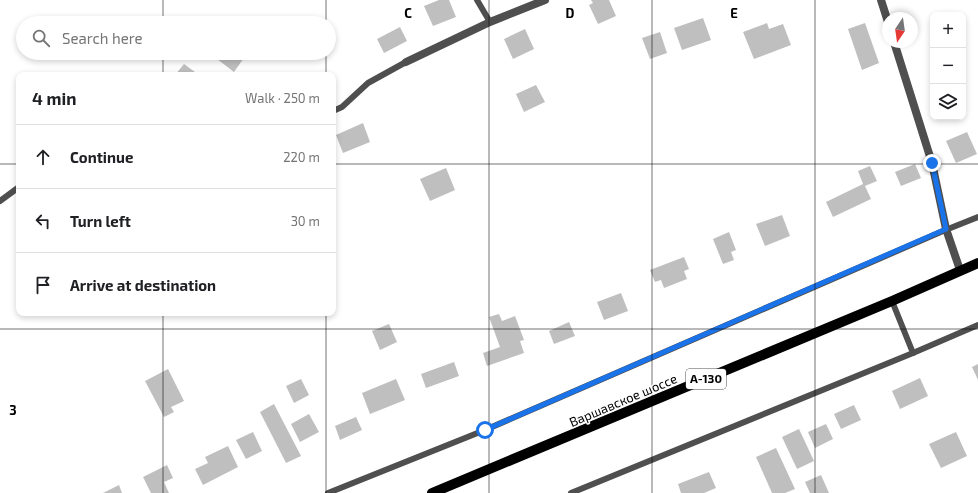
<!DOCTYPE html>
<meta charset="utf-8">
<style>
body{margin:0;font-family:"Exo 2",sans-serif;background:#f2f2f2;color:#202124}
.controls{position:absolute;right:12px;top:12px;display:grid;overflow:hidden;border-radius:8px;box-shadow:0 2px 6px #0003}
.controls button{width:36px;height:36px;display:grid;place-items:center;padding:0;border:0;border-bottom:1px solid #e0e0e0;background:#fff;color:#202124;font:20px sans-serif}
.compass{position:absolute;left:882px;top:12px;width:36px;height:36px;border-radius:50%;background:#fff;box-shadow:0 2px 6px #0003;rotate:193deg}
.stop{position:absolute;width:12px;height:12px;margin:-9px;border:3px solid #1a73e8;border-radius:50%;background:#fff}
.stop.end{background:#1a73e8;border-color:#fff;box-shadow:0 1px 4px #0008}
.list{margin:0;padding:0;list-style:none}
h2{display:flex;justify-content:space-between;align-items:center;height:52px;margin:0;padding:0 16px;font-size:17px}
h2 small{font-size:13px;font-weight:400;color:#757577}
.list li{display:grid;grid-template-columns:26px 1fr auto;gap:12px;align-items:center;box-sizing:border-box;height:64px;padding:0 16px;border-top:1px solid #e0e0e0}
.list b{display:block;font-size:15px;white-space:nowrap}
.list em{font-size:13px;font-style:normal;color:#757577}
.icon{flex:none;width:22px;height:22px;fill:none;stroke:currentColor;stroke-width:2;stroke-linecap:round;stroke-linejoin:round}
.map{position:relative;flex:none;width:978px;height:493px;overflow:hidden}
.search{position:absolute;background:#fff;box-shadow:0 2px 6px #0003;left:16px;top:16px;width:320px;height:44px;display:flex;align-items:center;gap:10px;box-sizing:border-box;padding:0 14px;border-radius:22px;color:#757577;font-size:15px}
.panel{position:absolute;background:#fff;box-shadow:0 2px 6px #0003;left:16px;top:72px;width:320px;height:244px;border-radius:8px}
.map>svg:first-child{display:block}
.building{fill:#bfbfbf}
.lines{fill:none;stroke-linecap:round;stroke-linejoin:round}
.service{stroke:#4f4f4f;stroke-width:6}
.minor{stroke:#4f4f4f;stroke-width:8}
.primary{stroke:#000;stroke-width:10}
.route{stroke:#1a73e8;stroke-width:5}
.grid{fill:none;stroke:#000;stroke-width:1;stroke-opacity:0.55}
.labels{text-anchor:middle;stroke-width:3;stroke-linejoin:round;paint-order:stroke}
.shield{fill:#fff;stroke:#4c4c4c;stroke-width:1}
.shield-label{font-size:12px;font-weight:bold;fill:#000}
.street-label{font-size:13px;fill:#000;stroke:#fff}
.grid-label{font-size:13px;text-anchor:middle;font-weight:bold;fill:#000;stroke:#fff;stroke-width:3;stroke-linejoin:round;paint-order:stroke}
</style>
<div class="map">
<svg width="978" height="493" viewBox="0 0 978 493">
<rect width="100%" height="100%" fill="#fff"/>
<!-- building -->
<g class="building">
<path d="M439,0H449L456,17L433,26L424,6Z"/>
<path d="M591,0H609L616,16L598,24L589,5L593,3Z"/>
<path d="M703,18L711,40L682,50L674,28Z"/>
<path d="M767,23L769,29L783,24L791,45L754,59L743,32Z"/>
<path d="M865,23L879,63L862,70L848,29Z"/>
<path d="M400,27L407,41L384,53L377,39Z"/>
<path d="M525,29L534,49L513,59L504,39Z"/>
<path d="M660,32L667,53L650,59L642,38Z"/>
<path d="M221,53H243L246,55L234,72L217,59Z"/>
<path d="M184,64L199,75H175Z"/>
<path d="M536,85L545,102L524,112L516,94Z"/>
<path d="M363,123L370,142L343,153L336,135Z"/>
<path d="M967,132L977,154L956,163L946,141Z"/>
<path d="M915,164L921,178L901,186L895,172Z"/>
<path d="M870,166L877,181L865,186L871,199L833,217L826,202L863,184L858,171Z"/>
<path d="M446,168L455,190L430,201L420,179Z"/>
<path d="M782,215L790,236L765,246L756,224Z"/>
<path d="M729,232L736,250L731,252L734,260L723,264L713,239Z"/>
<path d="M684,257L689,269L684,271L687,279L664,288L661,280L655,282L650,270Z"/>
<path d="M621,293L628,311L604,320L597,302Z"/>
<path d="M499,314L502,321L515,316L524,340L520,341L524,353L487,366L483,353L500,347L489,317Z"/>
<path d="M569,322L575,336L554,344L549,331Z"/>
<path d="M389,324L397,342L380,350L372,331Z"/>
<path d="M454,362L459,376L426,388L421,374Z"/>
<path d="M978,364V380L972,367Z"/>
<path d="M168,369L184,401L171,407L174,412L164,417L145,381Z"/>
<path d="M920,378L928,396L900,409L892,391Z"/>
<path d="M301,379L309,395L294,403L286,386Z"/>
<path d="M396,379L405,400L370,414L362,393Z"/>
<path d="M274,404L301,456L286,463L260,412Z"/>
<path d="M854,405L861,420L841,429L834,414Z"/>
<path d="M309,414L319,432L300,442L291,424Z"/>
<path d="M356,417L362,430L340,440L335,426Z"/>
<path d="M826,424L833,439L815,448L808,432Z"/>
<path d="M799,429L814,461L797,469L782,437Z"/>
<path d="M253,432L262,451L246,459L236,440Z"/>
<path d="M956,432L967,456L941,468L929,444Z"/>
<path d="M228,446L238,467L203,485L195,469L208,463L205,457Z"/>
<path d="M776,448L795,489L785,493H772L756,457Z"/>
<path d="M167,465L173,478L164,482L169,493H151L143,477Z"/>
<path d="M709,472L716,488L704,493H681L678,484Z"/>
<path d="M821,475L829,493H810L805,482Z"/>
<path d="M119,485L122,493H103Z"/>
</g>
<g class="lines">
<!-- service -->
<g class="service">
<path d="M477,0L490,22"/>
<path d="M333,111L342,107L368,83L406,62"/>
<path d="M0,201L19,187"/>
<path d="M892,301L913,353"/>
<path d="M328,493L485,430L943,231L978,217"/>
<path d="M571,493L913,353L978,325"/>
</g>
<!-- minor -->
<g class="minor">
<path d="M881,0L888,22"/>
<path d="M894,42L932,163L946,229L960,270"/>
<path d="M406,62L490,22L545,0"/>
</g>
<!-- primary -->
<path class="primary" d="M432,493L892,301L978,263"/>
</g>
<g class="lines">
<!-- route -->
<path class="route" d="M485,430L946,229L932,163"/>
</g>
<!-- grid -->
<path class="grid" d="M163,0V23M326,0V23M489,0V493M652,0V493M815,0V493M163,53V75M326,53V75M0,164H19M333,164H978M163,313V493M326,313V493M0,329H978"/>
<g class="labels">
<!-- shield labels -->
<rect class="shield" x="686" y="369" width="40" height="20" rx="3"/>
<g class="shield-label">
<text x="706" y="383">А-130</text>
</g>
<!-- street labels -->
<g class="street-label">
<text transform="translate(623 400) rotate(-23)" y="5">Варшавское шоссе</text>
</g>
</g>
<g class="grid-label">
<text x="408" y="18">C</text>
<text x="570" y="18">D</text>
<text x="734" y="18">E</text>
<text x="13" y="415">3</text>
</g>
</svg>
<div class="controls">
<button>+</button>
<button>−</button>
<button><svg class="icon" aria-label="layers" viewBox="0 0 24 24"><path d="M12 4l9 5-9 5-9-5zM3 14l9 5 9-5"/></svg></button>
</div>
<svg class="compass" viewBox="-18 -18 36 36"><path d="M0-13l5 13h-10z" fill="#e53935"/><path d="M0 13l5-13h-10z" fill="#757577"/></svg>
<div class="stop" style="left:485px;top:430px"></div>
<div class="stop end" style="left:932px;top:163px"></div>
<div class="search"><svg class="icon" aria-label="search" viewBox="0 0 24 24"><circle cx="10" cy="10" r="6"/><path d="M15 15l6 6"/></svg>Search here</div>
<section class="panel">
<h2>4 min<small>Walk · 250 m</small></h2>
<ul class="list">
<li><svg class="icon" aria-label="ahead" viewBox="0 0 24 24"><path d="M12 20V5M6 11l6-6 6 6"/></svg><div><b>Continue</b></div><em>220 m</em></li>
<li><svg class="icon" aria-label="left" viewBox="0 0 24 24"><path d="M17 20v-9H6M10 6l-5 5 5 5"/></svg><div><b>Turn left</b></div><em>30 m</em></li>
<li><svg class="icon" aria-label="arrive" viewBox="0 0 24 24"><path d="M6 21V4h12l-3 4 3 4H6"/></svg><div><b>Arrive at destination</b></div></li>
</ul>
</section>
</div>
